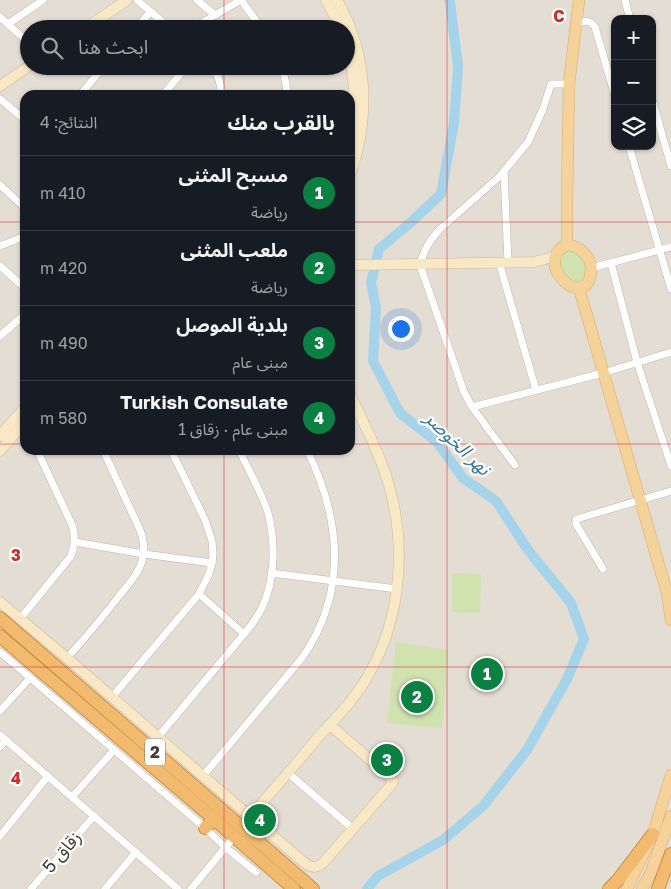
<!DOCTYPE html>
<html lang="ar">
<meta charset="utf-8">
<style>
body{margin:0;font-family:"Golos Text","Noto Sans Arabic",sans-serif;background:#242831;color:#f1f3f6;direction:rtl}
.controls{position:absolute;right:15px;top:15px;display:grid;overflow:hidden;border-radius:10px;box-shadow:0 1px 4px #0004}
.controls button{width:45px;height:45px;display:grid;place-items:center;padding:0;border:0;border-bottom:1px solid #363941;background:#171b24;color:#f1f3f6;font:25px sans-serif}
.you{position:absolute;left:400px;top:328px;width:18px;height:18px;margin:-12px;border:4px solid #fff;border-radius:50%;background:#1a73e8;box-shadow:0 0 0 8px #1a73e833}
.badge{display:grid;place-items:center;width:32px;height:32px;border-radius:50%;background:#0b8043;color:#fff;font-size:16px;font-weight:700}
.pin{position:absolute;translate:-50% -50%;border:2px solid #fff;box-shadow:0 1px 5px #0006}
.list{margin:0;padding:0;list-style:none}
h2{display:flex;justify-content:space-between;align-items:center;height:65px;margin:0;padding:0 20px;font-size:21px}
h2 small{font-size:16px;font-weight:400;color:#9ea1a6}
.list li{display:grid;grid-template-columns:32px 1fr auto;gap:15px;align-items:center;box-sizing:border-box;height:75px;padding:0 20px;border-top:1px solid #363941}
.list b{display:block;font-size:19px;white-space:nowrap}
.list p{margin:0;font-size:16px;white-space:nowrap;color:#9ea1a6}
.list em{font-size:16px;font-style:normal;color:#9ea1a6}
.icon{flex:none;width:28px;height:28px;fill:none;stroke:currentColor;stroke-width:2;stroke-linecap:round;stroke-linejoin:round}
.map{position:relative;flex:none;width:671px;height:889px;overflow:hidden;direction:ltr}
.search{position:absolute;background:#171b24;box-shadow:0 1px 4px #0004;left:20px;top:20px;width:335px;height:55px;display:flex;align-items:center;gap:12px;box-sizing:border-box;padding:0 18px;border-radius:28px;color:#9ea1a6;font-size:19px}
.panel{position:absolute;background:#171b24;box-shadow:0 1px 4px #0004;left:20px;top:90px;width:335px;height:365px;border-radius:15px;direction:rtl}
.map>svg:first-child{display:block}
.residential{fill:#e4ddd3;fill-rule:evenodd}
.green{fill:#d0e2b0}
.water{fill:#a5d3e9}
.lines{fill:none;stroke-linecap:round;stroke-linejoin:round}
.river{stroke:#a5d3e9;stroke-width:10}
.street-casing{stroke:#beb5ab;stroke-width:8}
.secondary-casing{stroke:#ccba97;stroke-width:11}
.primary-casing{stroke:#d8ad6b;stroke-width:12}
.highway-casing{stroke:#ce8e40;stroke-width:14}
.street{stroke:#fff;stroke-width:7}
.secondary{stroke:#f9e8c5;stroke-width:10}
.primary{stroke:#f5d299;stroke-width:11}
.highway{stroke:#f1ba6f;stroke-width:12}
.grid{fill:none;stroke:#d62828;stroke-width:1;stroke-opacity:0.55}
.labels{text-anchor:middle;stroke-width:4.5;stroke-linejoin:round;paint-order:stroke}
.shield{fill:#fff;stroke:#7b7672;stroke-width:1}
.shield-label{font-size:16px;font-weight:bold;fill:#423c35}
.street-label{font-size:18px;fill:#423c35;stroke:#fff}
.water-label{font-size:19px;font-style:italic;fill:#367a9c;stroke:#fff}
.grid-label{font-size:16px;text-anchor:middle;font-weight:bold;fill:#d62828;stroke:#fff;stroke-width:4.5;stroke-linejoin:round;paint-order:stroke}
</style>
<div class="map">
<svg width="671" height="889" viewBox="0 0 671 889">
<rect width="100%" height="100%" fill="#f0ece4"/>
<!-- residential -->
<path class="residential" d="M0,0H671V889H0ZM615,19H652V146H615ZM29,29H346V66H29ZM25,95H350V450H25Z"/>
<!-- green -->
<g class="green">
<path d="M566,250C578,252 589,261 585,275C584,278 583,280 580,281C579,282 574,282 572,282L558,268L560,254Z"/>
<path d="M452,573L481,574L480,613L452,612Z"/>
<path d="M396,642L448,650L442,728L387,723Z"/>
</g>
<!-- water -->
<path class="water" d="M480,663H493L495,686H481Z"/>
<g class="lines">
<!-- river -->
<path class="river" d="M367,889L378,876L443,840L483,806L527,750L567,679L584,639L571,603L528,550L496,501L463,478L437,442L400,413L373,361L376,307L371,283L379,249L409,224L441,194L454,123L458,66L450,2L449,0"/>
<defs>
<g id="street">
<path d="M137,0L171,29"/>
<path d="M197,0L215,15"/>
<path d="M241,0L262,29"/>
<path d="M625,0L630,19"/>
<path d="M0,17L29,43"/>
<path d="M8,24L43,0"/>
<path d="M576,26C582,19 590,20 595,27L615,96"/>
<path d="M136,29L150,12"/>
<path d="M191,29L241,0"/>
<path d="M212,66C218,75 221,84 222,95"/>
<path d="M282,66L286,84L287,95"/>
<path d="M80,95L104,66"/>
<path d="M163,95L187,66"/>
<path d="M0,99L25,120"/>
<path d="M652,99L671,166"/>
<path d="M629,146L671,289"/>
<path d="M504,171L508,262"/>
<path d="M0,185L25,208"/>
<path d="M0,246L25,236"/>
<path d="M499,262L536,390"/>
<path d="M611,263L637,362L671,466"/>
<path d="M0,266L25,288"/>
<path d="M591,268L671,247"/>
<path d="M0,336L25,314"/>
<path d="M472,407L603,373L671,352"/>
<path d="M515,465L472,407L464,392L420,265C424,249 429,242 439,230L500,176L528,142L543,109L551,84H569"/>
<path d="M75,542L144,554L212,563"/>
<path d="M603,569L576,524V520L580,518L671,491"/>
<path d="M271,573L397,589"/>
<path d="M199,594L244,634"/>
<path d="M20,619L71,556C75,545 76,536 72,525L37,450"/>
<path d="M0,652L205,828L225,847L256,872"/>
<path d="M67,658C85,638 103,617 119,596C129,584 140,572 143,557C145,548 143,538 140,530L103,450"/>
<path d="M112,697L199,594L209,574L212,563L213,554L212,541L205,520L171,450"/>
<path d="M0,711L30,678"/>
<path d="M0,735L178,889"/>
<path d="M158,737L249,628C254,622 258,615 262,608C275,580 276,543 268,513C261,491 249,471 239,450"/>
<path d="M0,747L6,740"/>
<path d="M288,773L352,828"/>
<path d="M203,776L302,658C348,592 341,519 307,450"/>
<path d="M72,797L114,750"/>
<path d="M0,836L48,776"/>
<path d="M31,889L94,816"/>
<path d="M105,889L136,852"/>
<path d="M191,889L234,837"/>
</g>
<g id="secondary">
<path d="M326,0L341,29"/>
<path d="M337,0C368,54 371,117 350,175"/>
<path d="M84,29L127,0"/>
<path d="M346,44C356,76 356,112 350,145"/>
<path d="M0,86L29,66"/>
<path d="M350,265L534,262L556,256"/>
<path d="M0,436L25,407"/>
<path d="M0,451L25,422"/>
<path d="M0,602L67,658L203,776L306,864C313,868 317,868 323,863L392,784L393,781L391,778L330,725"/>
<path d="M246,821C271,793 296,764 320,735C336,718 354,700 366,679C404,617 408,535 383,467C374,442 361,418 350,394"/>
</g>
<g id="primary">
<path d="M567,245V199L569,84L579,0"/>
<path d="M567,245C580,245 593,259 591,272C586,314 530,261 567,245Z"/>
<path d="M579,288L667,593L671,620"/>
<path d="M627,889L653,834L671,775"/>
<path d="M642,889L651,872L671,816"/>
</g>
<g id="highway">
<path d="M0,618L313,889"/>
<path d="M0,636L214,819L294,889"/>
<path d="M205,828L214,819"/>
<path d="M609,889L618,880L653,834"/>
<path d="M658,889L671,854"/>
</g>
</defs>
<!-- street casing -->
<use href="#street" class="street-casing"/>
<!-- secondary casing -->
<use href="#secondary" class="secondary-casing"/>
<!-- primary casing -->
<use href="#primary" class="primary-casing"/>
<!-- highway casing -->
<use href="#highway" class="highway-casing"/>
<!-- street -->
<use href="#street" class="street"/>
<!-- secondary -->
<use href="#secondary" class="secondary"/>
<!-- primary -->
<use href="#primary" class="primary"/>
<!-- highway -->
<use href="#highway" class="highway"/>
</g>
<!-- grid -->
<path class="grid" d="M224,0V29M447,0V889M224,66V95M0,222H25M350,222H671M0,444H25M350,444H671M224,450V889M0,667H671"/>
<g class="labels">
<!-- shield labels -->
<rect class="shield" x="145" y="738.5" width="20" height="27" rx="4"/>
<g class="shield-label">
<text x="155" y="758">2</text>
</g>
<!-- street labels -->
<g class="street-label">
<text transform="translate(62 852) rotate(-49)" y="6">زقاق 5</text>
</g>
<!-- water labels -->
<g class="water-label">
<text transform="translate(458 443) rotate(44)" y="7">نهر الخوصر</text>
</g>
</g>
<g class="grid-label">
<text x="559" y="22">C</text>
<text x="16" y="561">3</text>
<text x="16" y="784">4</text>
</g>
</svg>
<div class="controls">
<button>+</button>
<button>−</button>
<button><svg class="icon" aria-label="layers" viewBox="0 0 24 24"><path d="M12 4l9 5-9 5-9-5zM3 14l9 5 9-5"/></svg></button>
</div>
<div class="you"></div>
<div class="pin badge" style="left:487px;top:674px">1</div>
<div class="pin badge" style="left:417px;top:697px">2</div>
<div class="pin badge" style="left:387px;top:760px">3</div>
<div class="pin badge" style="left:260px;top:820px">4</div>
<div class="search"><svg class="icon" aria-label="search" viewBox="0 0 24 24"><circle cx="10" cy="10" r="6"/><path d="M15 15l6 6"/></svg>ابحث هنا</div>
<section class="panel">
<h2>بالقرب منك<small>النتائج: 4</small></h2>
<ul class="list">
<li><span class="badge">1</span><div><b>مسبح المثنى</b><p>رياضة</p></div><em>410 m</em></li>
<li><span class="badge">2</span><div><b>ملعب المثنى</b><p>رياضة</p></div><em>420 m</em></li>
<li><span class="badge">3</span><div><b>بلدية الموصل</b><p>مبنى عام</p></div><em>490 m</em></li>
<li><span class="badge">4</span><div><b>Turkish Consulate</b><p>مبنى عام · زقاق 1</p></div><em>580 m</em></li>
</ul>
</section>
</div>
